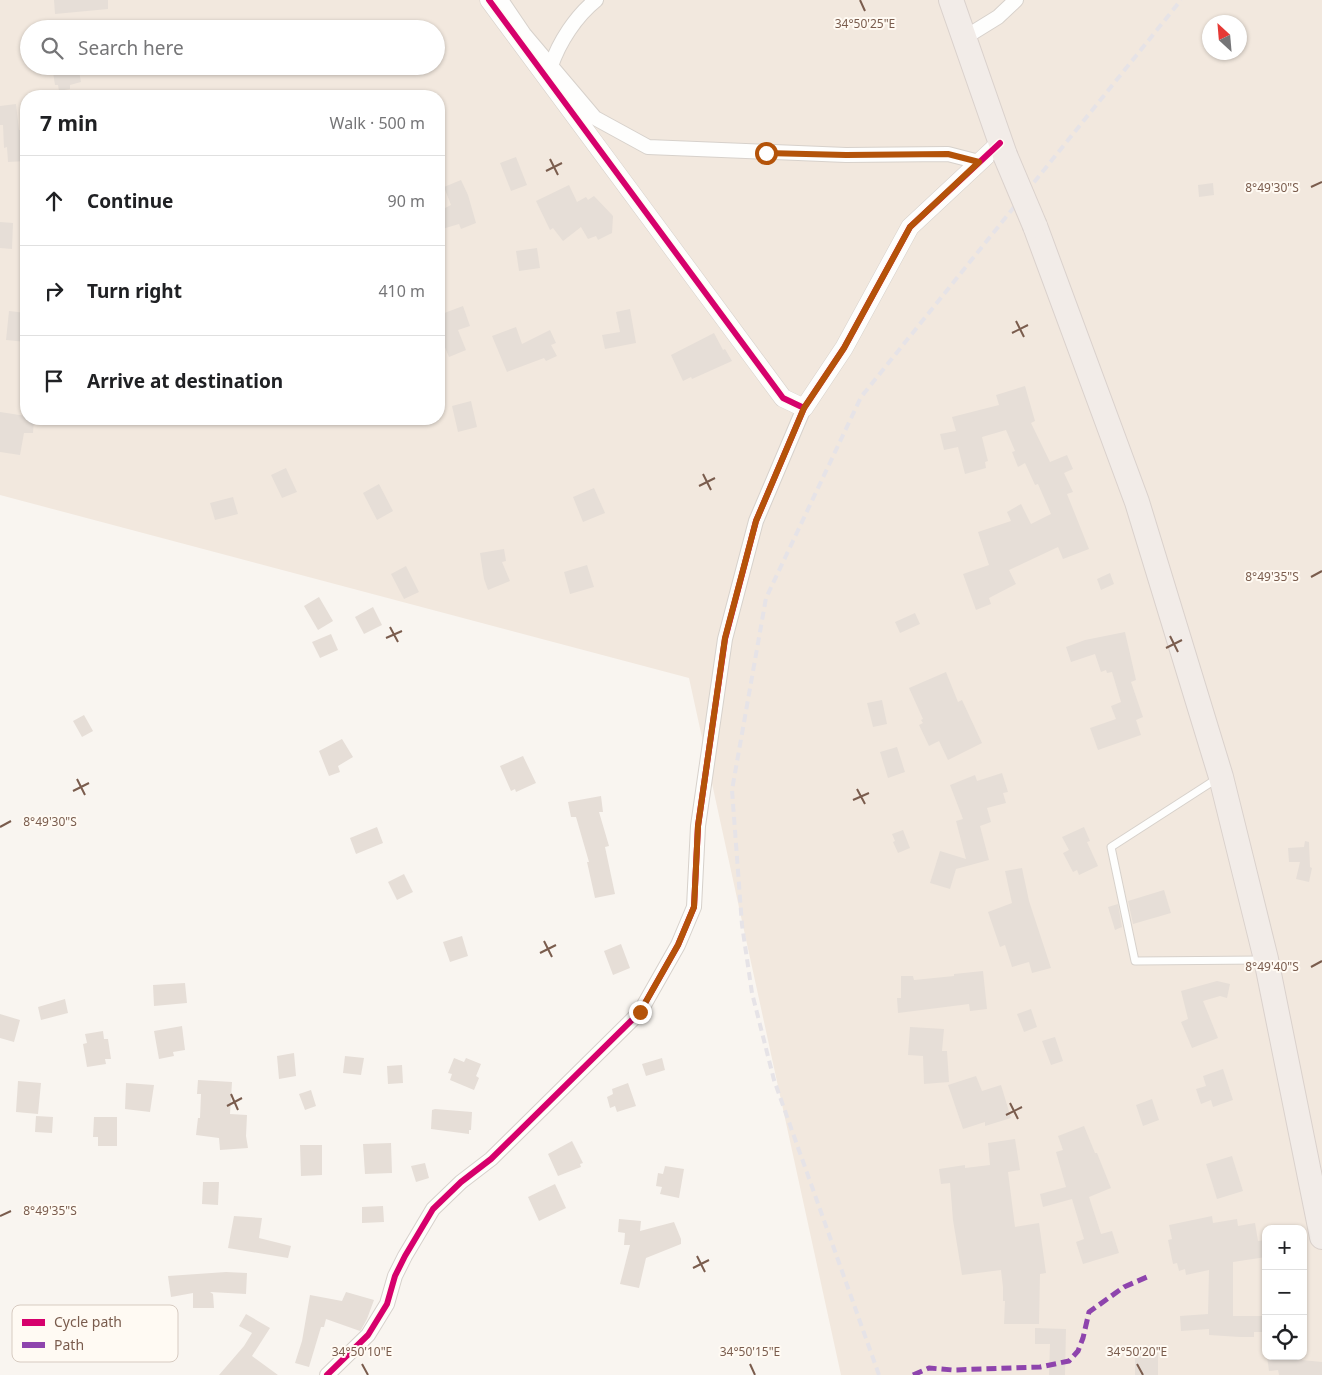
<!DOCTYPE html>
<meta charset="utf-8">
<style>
body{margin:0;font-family:"Noto Sans",sans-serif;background:#f2f2f2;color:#202124}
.controls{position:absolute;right:15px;bottom:15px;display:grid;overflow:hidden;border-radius:10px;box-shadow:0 1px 4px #0004}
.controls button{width:45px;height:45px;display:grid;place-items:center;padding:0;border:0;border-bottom:1px solid #e0e0e0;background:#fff;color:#202124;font:25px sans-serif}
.compass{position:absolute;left:1202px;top:15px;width:45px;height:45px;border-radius:50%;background:#fff;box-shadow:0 1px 4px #0004;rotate:334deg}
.stop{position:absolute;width:15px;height:15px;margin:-11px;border:4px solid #b45309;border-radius:50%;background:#fff}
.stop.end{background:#b45309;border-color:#fff;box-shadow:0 1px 5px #0008}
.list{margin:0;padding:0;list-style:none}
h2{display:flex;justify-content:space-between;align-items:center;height:65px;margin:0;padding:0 20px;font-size:21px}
h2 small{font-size:16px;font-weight:400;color:#757577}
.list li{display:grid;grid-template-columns:32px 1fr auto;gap:15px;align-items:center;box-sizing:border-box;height:90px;padding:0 20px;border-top:1px solid #e0e0e0}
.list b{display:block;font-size:19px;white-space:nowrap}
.list em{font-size:16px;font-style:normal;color:#757577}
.icon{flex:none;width:28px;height:28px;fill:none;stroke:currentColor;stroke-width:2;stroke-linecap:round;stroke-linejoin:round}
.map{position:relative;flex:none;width:1322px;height:1375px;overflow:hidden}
.search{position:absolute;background:#fff;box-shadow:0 1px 4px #0004;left:20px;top:20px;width:425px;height:55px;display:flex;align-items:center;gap:12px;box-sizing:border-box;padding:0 18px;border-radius:28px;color:#757577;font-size:19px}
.panel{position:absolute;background:#fff;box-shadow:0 1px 4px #0004;left:20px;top:90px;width:425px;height:335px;border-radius:20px}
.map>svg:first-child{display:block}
.residential{fill:#f2e8de;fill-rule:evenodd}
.building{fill:#e6ded7}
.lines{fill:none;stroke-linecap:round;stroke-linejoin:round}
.service-casing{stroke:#d7d1cb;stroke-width:9}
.minor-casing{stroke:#d7d1cb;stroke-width:16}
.tertiary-casing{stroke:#d7d1cb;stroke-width:19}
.trunk-casing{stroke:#dad1cc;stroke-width:26}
.service{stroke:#fefefd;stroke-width:7}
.minor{stroke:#fefefd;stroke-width:14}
.tertiary{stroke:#fefefd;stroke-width:18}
.trunk{stroke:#f2ece8;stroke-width:24}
.rail{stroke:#e6e3e7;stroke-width:4;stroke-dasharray:8 5;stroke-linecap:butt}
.trunk-bridge-casing{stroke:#dad1cc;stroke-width:26;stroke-linecap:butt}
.trunk-bridge{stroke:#f2ece8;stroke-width:24}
.quiet{stroke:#8e44ad;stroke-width:5;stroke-dasharray:10 5;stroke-linecap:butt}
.cycleway-casing{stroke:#fffaf3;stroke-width:9}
.cycleway{stroke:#d6006c;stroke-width:6}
.route{stroke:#b45309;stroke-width:6}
.ticks{fill:none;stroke:#7a5c4d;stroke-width:2}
.key{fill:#fffaf3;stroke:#d7cbc1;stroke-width:1}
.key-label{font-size:14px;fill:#7a5c4d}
.ticks-label{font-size:12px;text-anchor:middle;fill:#7a5c4d;stroke:#fffaf3;stroke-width:4;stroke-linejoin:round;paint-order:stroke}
</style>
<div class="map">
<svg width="1322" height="1375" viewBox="0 0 1322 1375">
<rect width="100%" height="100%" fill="#f9f5f0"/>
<!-- residential -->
<path class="residential" d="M0,0H1322V1375H841L689,678L0,495ZM1210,22H1240V52H1210ZM29,29H436V66H29ZM26,96H439V419H26ZM1266,1229H1303V1356H1266Z"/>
<!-- building -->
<g class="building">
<path d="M54,0H108V9L55,14Z"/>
<path d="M55,66H78L81,82L70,85V89L59,91L58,85H55L53,72H56Z"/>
<path d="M16,104L19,130H26V161L8,162L7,147L4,148L3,125H0V106Z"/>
<path d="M516,157L527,185L511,191L500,163Z"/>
<path d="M461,180L468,195L476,223L461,229L459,224L439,230V211L451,205L444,187Z"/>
<path d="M1213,183L1214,195L1199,197L1198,185Z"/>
<path d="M569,185L577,202L586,197L588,200L594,196L613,216L612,233L598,240L596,236L588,239L581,227L563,241L553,228L550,230L536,201Z"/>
<path d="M0,222L13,223L12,249L0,248Z"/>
<path d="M537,248L540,268L519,271L516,251Z"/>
<path d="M463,306L470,326L458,330L466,350L449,357L439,333V315Z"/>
<path d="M630,309L636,343L605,349L602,335L620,332L616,312Z"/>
<path d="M9,311L26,313V342L6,340Z"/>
<path d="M516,327L522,344L550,330L556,343L551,345L557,356L546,361L544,358L507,372L492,336Z"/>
<path d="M714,333L723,350L725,349L732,361L692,379L691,377L683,381L671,355Z"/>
<path d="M1025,386L1035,421L1031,423L1050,462L1067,455L1073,469L1064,473L1073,492L1067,494L1089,549L1063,559L1058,547L1009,570L1016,584L989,598L991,604L976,610L963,574L989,565L978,532L1011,521L1007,512L1021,504L1031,524L1051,514L1038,484L1035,485L1025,463L1018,467L1012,452L1015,451L1006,430L982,437L988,461L985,462L986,468L965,474L958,447L944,450L940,434L956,431L952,417L999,405L996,395Z"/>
<path d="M471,401L477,427L458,432L452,406Z"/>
<path d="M0,412L26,416V419H34L33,433H24L20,455L0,452Z"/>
<path d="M286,468L297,492L282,498L271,475Z"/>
<path d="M379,484L393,511L377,520L363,493Z"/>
<path d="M594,488L605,513L583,522L573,497Z"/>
<path d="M233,497L238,514L215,520L210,503Z"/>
<path d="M504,549L506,561L502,562L510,581L488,590L484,579L480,553Z"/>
<path d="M587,565L594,587L570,594L564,572Z"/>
<path d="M406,566L419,592L404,599L391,574Z"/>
<path d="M1110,573L1114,584L1101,590L1097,579Z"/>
<path d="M319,597L333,621L318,630L304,606Z"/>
<path d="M373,607L382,625L364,634L355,617Z"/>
<path d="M915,613L920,624L900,633L895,622Z"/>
<path d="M1125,632L1136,680L1131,682L1143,717L1136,720L1141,735L1098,750L1090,728L1116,719L1111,706L1121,702L1112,672L1107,673L1106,670L1101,672L1095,654L1071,662L1066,647L1085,640Z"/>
<path d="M331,634L338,650L320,658L312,642Z"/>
<path d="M946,672L958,702L962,700L982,743L948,760L939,741L929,746L919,725L923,723L921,720L923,719L909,688Z"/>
<path d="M882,700L887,724L873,727L867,703Z"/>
<path d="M84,715L93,731L82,737L73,721Z"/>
<path d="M342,739L353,757L338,766L340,772L329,776L319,751Z"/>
<path d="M897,747L905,772L888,778L880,752Z"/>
<path d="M523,756L536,783L516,792L515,789L511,791L500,766Z"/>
<path d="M1002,773L1008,792L1003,793L1006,803L987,808L991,822L980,826L989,860L956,869L950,889L930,883L940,851L966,859L956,821L963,819L950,785L975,775L977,781Z"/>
<path d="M601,796L603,812H599L609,846L605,847L615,894L595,898L587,862H589L576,817H571L568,802Z"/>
<path d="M377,827L383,843L356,854L350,838Z"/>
<path d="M1084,827L1090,841L1087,842L1098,866L1079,875L1077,870L1073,872L1063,853L1069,850L1062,837Z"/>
<path d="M903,830L910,848L898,853L893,842L895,841L892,834Z"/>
<path d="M1305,841L1309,842L1310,867L1312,868L1309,882L1296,879L1300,862H1289L1288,848L1304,847Z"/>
<path d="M1022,868L1029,901L1051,968L1032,973L1029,962L1012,967L1005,945L1000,947L988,912L1012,903L1005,871Z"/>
<path d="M404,874L413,892L397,900L388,882Z"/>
<path d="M1164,890L1171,913L1133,924L1128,901Z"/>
<path d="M1118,904L1122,927L1115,930L1108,907Z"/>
<path d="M462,936L468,956L450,962L443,942Z"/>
<path d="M621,944L630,968L613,975L604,951Z"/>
<path d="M983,971L987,1009L970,1011L969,1004L898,1013L897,998H901V976H913L914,980L954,976V974Z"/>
<path d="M1217,981L1230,984L1227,998L1220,996L1203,1001L1218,1038L1192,1048L1181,1022L1188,1019L1181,991Z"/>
<path d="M185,983L187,1003L154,1006L153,985Z"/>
<path d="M65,999L68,1013L41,1020L38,1007Z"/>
<path d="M1031,1009L1037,1027L1024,1032L1017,1014Z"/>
<path d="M0,1014L20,1020L14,1042L0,1038Z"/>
<path d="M182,1026L185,1050L173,1052L174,1056L159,1059L154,1031Z"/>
<path d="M910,1027L944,1029L942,1051H947L949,1082L924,1084L923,1056L908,1055Z"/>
<path d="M103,1031L104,1039H108L111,1059H105L106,1064L87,1067L83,1044L87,1043L85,1034Z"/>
<path d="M1055,1037L1063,1061L1051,1065L1042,1041Z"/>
<path d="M294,1053L296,1076L279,1079L277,1056Z"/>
<path d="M345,1056L364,1058L361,1075L343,1073Z"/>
<path d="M454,1058L464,1062L466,1058L481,1064L476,1076L479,1078L474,1090L450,1080L452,1074L448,1073Z"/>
<path d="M662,1058L665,1070L646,1076L642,1064Z"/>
<path d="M402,1065L403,1083L388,1084L387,1066Z"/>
<path d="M1223,1069L1233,1100L1213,1107L1211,1100L1201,1104L1196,1089L1206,1086L1203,1076Z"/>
<path d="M976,1076L982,1091L1001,1085L1011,1118L985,1126V1122L963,1129L948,1085Z"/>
<path d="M198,1080L232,1082L230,1114L247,1115L246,1136L248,1148L220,1150L219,1138L196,1135L198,1118H200L201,1094H197Z"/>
<path d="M18,1081L41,1083L38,1114L16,1112Z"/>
<path d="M126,1083L154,1085L150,1112L125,1109Z"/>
<path d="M628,1083L636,1106L617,1112L615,1106L610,1108L607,1097L613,1094L612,1089Z"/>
<path d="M311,1090L316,1106L305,1110L299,1094Z"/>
<path d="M1152,1099L1159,1120L1143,1126L1136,1105Z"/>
<path d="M435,1109L472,1112L471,1130H469V1134L431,1129L432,1110Z"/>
<path d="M36,1116L53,1117L52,1133L35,1132Z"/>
<path d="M94,1117H117V1146H98V1137H93Z"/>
<path d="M1084,1126L1095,1153H1097L1111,1188L1089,1197L1101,1234L1112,1231L1119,1253L1083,1264L1076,1242L1084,1239L1072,1199L1043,1207L1040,1194L1066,1187L1056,1152L1063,1150L1058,1136Z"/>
<path d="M1015,1139L1020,1170L1008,1172L1015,1227L1039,1223L1046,1273L1040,1274L1039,1324H1004L1005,1301H1003V1287L1001,1270L962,1275L953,1220L950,1183L941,1184L939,1169L965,1165V1168L990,1165L988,1143Z"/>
<path d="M572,1141L583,1163L580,1164L581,1167L558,1176L548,1154Z"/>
<path d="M391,1143L392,1173L365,1174L363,1144Z"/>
<path d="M300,1145H322V1175L301,1176Z"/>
<path d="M1232,1156L1243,1191L1217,1199L1206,1164Z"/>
<path d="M425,1163L429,1178L416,1182L411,1166Z"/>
<path d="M665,1166L684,1169L679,1198L660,1194L662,1187L656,1186L658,1173L663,1174Z"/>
<path d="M203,1182H219L218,1205L202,1204Z"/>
<path d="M555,1184L566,1208L539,1221L528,1197Z"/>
<path d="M383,1206L384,1222L362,1223V1207Z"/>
<path d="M234,1216L262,1218L259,1238L291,1246L288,1258L228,1248Z"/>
<path d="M1212,1216L1213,1223L1237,1219L1238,1226L1255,1223L1258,1241L1266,1240V1257L1233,1262V1316H1266V1332H1254V1337H1240L1209,1335V1329L1181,1331L1180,1316L1208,1314L1209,1270L1186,1275L1185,1269L1179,1271L1177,1263L1173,1264L1168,1240L1172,1239L1169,1225Z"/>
<path d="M619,1219L641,1221L640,1231L674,1222L681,1239V1244L646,1258L639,1288L620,1284L630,1245H624L625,1233L618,1232Z"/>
<path d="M226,1272L247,1273L246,1294L210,1292L213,1294L214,1308H193V1293L171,1297L168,1276Z"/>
<path d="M346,1292L374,1300L367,1319L361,1330L360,1331L326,1319L324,1327H321L309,1367L295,1363L302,1341L310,1295L342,1301Z"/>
<path d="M246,1314L270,1328L252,1356L278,1375H219L244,1346L252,1333L239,1326Z"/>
<path d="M1035,1328L1066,1329L1065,1375H1049L1050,1344H1035Z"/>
<rect x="1135" y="1346" width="23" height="29"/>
<path d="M1267,1356H1302V1360L1322,1362V1375H1279L1278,1370L1269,1371Z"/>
</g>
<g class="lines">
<defs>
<path id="service" d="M1218,778L1111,847L1135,961L1263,960"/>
<g id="minor">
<path d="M501,0L524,34L595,118L648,147L846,155L948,154L979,162"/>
<path d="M964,38L998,17L1016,0"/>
<path d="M551,66C559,42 576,16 596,0"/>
<path d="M327,1375L368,1335L387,1304L395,1276L405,1256L433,1209L461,1182L491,1159L640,1012L678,945L694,907L698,826L725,639L756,521L804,408"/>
</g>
<path id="tertiary" d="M489,0L783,398L804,408L844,348L910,227L1000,143"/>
<g id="trunk">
<path d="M951,0L1005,155"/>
<path d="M1035,226L1137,502L1221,777L1266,959L1322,1237"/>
</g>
</defs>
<!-- service casing -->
<use href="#service" class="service-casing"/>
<!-- minor casing -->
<use href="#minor" class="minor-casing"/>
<!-- tertiary casing -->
<use href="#tertiary" class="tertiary-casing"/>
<!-- trunk casing -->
<use href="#trunk" class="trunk-casing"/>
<!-- service -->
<use href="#service" class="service"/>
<!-- minor -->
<use href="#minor" class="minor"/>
<!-- tertiary -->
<use href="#tertiary" class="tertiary"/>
<!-- trunk -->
<use href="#trunk" class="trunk"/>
<!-- rail -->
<path class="rail" d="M879,1375L774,1080L752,993L742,925L732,790L766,598L861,397L1181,0"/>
<defs>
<path id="trunk-bridge" d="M1005,155L1035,226"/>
</defs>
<!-- trunk-bridge casing -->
<use href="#trunk-bridge" class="trunk-bridge-casing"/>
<!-- trunk-bridge -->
<use href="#trunk-bridge" class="trunk-bridge"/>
<!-- quiet -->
<path class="quiet" d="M913,1375L929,1368L953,1370L1040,1367L1069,1361L1078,1351L1083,1338L1089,1312L1124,1287L1147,1277"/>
<defs>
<g id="cycleway">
<path d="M489,0L783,398L804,408L844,348L910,227L1000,143"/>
<path d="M327,1375L368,1335L387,1304L395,1276L405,1256L433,1209L461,1182L491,1159L640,1012L678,945L694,907L698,826L725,639L756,521L804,408"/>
</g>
</defs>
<!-- cycleway casing -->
<use href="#cycleway" class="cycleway-casing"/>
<!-- cycleway -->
<use href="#cycleway" class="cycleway"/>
</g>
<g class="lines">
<!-- route -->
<path class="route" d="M640,1012L678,945L694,907L698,826L725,638L756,521L804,408L844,348L910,227L979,162L948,154L846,155L766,153"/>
</g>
<!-- ticks -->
<path class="ticks" d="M860,0L865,11M550,159L558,175M546,171L562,163M1311,187L1322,182M1016,321L1024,337M1012,333L1028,325M703,474L711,490M699,486L715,478M1311,577L1322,571M390,627L398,642M1170,636L1178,652M386,638L402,631M1166,648L1182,640M77,779L85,795M857,789L865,804M73,791L89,783M853,800L869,793M0,827L11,821M544,941L552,957M540,953L556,945M1311,967L1322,961M231,1094L238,1110M1010,1103L1018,1119M227,1106L242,1098M1006,1115L1022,1107M0,1216L11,1211M697,1256L705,1272M693,1268L709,1260M362,1364L368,1375M750,1364L755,1375M1137,1364L1143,1375"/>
<!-- legend -->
<rect x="12" y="1305" width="166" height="57" rx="8" class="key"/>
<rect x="22" y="1319" width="23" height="7" fill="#d6006c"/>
<rect x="22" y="1342" width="23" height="6" fill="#8e44ad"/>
<g class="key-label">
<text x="54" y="1327">Cycle path</text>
<text x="54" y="1350">Path</text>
</g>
<g class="ticks-label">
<text x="865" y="28">34°50'25"E</text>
<text x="1272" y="192">8°49'30"S</text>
<text x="1272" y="581">8°49'35"S</text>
<text x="50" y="826">8°49'30"S</text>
<text x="1272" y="971">8°49'40"S</text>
<text x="50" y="1215">8°49'35"S</text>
<text x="362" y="1356">34°50'10"E</text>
<text x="750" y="1356">34°50'15"E</text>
<text x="1137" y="1356">34°50'20"E</text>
</g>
</svg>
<div class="controls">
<button>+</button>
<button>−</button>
<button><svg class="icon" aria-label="locate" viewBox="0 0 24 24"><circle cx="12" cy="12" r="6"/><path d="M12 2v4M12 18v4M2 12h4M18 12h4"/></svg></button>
</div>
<svg class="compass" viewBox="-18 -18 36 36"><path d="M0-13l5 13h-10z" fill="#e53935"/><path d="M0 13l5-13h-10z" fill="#757577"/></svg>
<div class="stop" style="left:766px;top:153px"></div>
<div class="stop end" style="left:640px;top:1012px"></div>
<div class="search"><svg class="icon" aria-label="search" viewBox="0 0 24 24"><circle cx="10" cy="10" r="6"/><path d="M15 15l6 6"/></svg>Search here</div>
<section class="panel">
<h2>7 min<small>Walk · 500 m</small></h2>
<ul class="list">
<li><svg class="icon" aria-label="ahead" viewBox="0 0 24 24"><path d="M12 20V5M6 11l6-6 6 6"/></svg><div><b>Continue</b></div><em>90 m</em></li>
<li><svg class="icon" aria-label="right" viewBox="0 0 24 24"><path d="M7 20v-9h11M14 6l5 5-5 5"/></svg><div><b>Turn right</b></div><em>410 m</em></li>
<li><svg class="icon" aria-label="arrive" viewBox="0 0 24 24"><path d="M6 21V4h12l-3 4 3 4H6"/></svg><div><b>Arrive at destination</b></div></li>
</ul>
</section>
</div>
